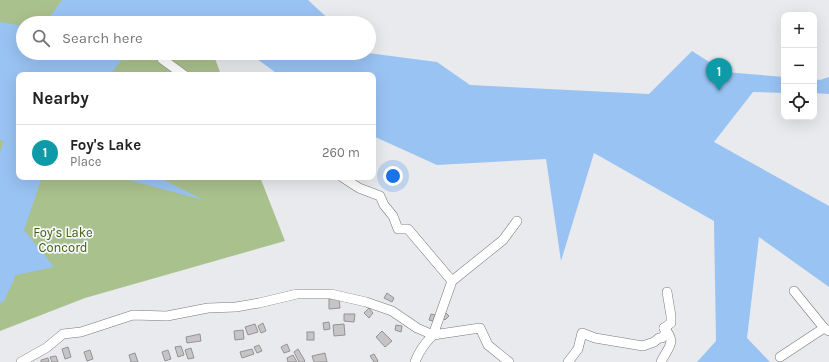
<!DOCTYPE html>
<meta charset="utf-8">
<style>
body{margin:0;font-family:Karla,sans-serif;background:#f2f2f2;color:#222}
.controls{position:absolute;right:12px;top:12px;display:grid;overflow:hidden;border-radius:8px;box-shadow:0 4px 16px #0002}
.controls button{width:36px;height:36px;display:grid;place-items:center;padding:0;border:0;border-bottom:1px solid #e0e0e0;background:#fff;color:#222;font:20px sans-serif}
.you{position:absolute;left:393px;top:176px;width:14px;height:14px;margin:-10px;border:3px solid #fff;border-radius:50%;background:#1a73e8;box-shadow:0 0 0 6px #1a73e833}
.badge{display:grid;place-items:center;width:26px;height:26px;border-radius:50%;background:#0b8043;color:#fff;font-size:13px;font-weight:700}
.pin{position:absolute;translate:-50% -33px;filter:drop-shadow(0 1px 2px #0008)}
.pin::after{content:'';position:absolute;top:21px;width:14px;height:12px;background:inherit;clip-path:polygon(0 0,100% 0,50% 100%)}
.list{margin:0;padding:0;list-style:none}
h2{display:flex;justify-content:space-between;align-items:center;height:52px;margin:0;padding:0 16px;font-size:17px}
h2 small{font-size:13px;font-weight:400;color:#767676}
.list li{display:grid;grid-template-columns:26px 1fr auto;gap:12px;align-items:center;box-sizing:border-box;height:56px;padding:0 16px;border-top:1px solid #e0e0e0}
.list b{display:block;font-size:15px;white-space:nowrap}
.list p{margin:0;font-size:13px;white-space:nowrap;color:#767676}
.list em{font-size:13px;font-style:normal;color:#767676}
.icon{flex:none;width:22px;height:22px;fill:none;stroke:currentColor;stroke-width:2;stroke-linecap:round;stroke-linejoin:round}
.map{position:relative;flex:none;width:829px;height:362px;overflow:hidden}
.search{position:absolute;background:#fff;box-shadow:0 4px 16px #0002;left:16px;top:16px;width:360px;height:44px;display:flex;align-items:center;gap:10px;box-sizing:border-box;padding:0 14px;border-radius:22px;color:#767676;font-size:15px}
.panel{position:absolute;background:#fff;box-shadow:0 4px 16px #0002;left:16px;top:72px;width:360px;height:108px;border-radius:8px}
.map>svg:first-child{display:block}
.green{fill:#a9c18d}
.water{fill:#99c3f3}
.building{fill:#c7c4c6;stroke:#949294}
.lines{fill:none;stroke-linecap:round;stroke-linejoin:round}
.minor-casing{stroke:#78797b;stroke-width:10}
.minor{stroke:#fff;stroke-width:9}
.labels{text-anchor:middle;stroke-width:3.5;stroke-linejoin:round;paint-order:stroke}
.park-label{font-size:13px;fill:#435f13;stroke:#f6f7fa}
</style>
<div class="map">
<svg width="829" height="362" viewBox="0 0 829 362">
<rect width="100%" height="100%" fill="#e9eaed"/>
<!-- green -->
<path class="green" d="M0,0H192L201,23H23V53H213L221,75H19V177H260L285,241L85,298L0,331Z"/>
<!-- water -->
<g class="water">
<path d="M62,0H308L333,23H45Z"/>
<path d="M0,22L23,26V53H127L110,75H19V177H42L24,230L54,267L16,275L4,301L0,303V152L4,141L0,140Z"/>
<path d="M692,51L725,72L784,77V93L753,92L714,142L829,206V287L759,237L747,338L770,362H697L716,341L714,221L594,153L561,261L546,159L437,165L373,136V75H279L249,53H368L437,62L470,85L649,94Z"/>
<path d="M829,77V94L814,93V79L820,80Z"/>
<path d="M118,177H158L203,200Z"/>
</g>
<!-- building -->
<g class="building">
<path d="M387,293L394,298L392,302L384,298Z"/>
<path d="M339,298L340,308L329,309V299Z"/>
<path d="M369,308L373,313L369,318L364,313Z"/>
<path d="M445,312L449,316L445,320L441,316Z"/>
<path d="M344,314H355L354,322L344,321Z"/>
<path d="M431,314L435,315L433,321L429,320Z"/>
<path d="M329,322L330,329L324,330L323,323Z"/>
<path d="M263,323L266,331L261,333L258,326Z"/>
<path d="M255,324L258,332L248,335L245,327Z"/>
<path d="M344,324L345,335L334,336L333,325Z"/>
<path d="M396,325L402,326L401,332L395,330Z"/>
<path d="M243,330L244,339L235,340L234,331Z"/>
<path d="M382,331L392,341L385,347L376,337Z"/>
<rect x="307" y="332" width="7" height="8"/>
<path d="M200,334L201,341L187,343L186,337Z"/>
<path d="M287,344L290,351L284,353L281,347Z"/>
<path d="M259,345L262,351L257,353L254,347Z"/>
<path d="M181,346L184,355L178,357L175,347Z"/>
<path d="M68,347L71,357L65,359L62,349Z"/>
<path d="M191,348L194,358L188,359L185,350Z"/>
<path d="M252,349L254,354L242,358L240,352Z"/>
<path d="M298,349L305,361L304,362H299L294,352Z"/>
<path d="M90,350L93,359L87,361L84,352Z"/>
<path d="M168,350L171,359L165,361L162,352Z"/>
<path d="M135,353L138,362H131L129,355Z"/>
<path d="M325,353L327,362H314L312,356Z"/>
<path d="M374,354L378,361L377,362H374L370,356Z"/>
<path d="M293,355L297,362H288L287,358Z"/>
<path d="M56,356L58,362H52L50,357Z"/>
<path d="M48,358L49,362H41V360Z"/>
</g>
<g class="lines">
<defs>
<g id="minor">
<path d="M162,59L184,75"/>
<path d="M342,177L359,188L380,196L384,205L393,216L398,229H408L452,281L433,335L480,328L488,345L509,362"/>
<path d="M452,281L503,240L517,221"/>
<path d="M794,291L824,328"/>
<path d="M780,357L824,328L829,331"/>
<path d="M21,362L46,348L63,334L81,332L133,315L167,316L208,308L236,307L259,303L297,294H331L366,302L392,311L417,328L433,335C425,343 419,351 415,362"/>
<path d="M568,362L578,349L582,333L595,338L643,346L654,342L659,338H662L666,332L664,328L671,323V316L667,292"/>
<path d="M661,362C667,348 678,343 664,328"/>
</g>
</defs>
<!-- minor casing -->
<use href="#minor" class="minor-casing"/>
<!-- minor -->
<use href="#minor" class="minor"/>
</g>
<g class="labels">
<!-- park labels -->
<g class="park-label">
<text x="63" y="237">Foy’s Lake<tspan x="63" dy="15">Concord</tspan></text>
</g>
</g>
</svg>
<div class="controls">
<button>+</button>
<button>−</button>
<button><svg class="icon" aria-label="locate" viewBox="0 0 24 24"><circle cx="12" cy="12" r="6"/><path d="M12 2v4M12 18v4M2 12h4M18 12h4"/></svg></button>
</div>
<div class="you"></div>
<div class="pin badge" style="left:719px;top:91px;background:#0f9aa8">1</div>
<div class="search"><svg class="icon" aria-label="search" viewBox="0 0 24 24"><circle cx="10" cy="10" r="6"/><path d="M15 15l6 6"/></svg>Search here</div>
<section class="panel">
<h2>Nearby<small></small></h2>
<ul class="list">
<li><span class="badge" style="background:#0f9aa8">1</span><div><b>Foy's Lake</b><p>Place</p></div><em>260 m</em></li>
</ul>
</section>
</div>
